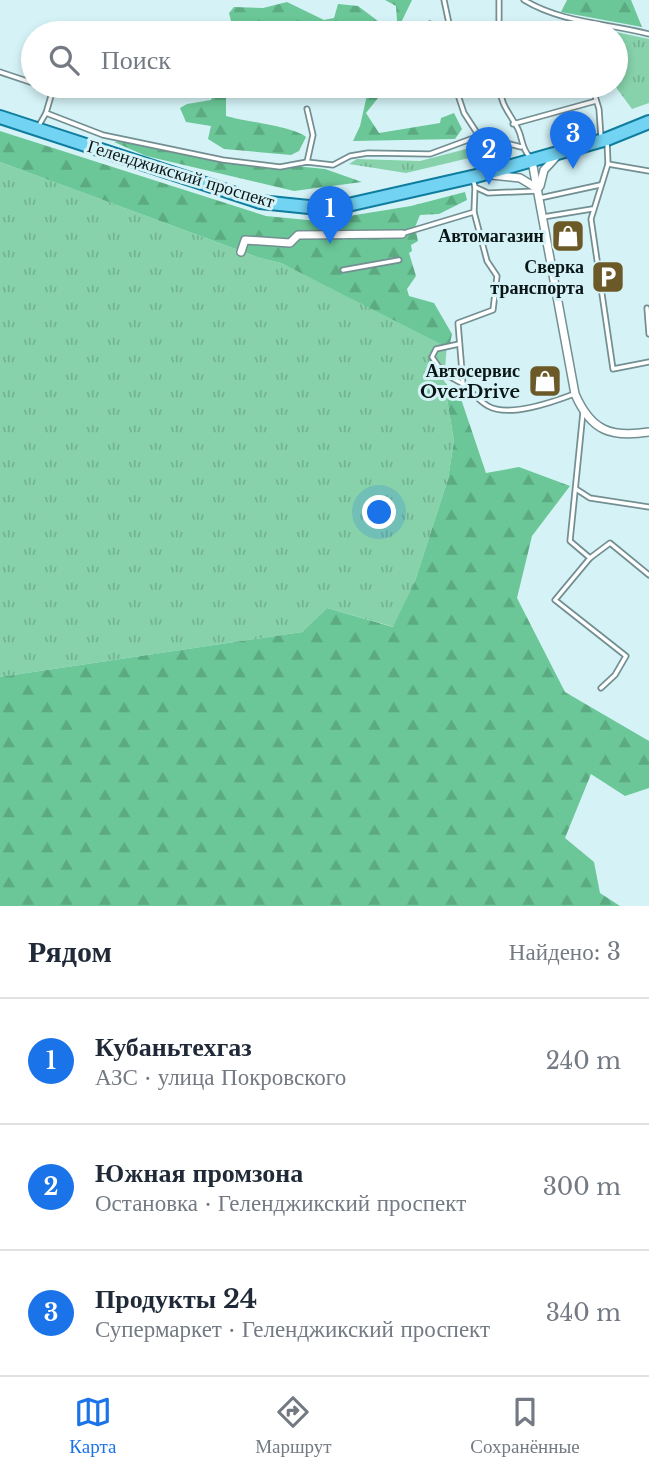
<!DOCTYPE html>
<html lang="ru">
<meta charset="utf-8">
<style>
body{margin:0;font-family:"Libre Baskerville",serif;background:#f6f6f7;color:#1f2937}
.you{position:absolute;left:380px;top:513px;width:24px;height:24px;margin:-18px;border:5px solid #fff;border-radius:50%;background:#1a73e8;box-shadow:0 0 0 10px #1a73e833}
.badge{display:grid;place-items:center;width:46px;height:46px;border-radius:50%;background:#1a73e8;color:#fff;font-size:23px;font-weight:700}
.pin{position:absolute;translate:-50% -58px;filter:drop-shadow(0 2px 4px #0008)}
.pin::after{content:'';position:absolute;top:37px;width:24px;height:21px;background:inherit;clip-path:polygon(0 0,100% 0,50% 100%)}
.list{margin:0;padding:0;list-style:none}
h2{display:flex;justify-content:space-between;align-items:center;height:91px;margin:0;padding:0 28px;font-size:30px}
h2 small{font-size:23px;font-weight:400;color:#747a83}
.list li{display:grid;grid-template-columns:46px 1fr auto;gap:21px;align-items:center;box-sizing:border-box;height:126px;padding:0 28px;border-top:2px solid #e0e1e3}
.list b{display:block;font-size:26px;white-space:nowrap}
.list p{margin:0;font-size:23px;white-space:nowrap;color:#747a83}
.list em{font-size:23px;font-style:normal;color:#747a83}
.icon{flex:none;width:38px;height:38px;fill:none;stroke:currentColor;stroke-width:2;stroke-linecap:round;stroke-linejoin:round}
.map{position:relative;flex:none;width:649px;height:906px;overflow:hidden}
.search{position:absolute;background:#fff;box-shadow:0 4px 10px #0003;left:21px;right:21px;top:21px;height:77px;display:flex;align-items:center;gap:18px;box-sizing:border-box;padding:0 24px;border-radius:38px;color:#747a83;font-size:26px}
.sheet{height:469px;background:#fff}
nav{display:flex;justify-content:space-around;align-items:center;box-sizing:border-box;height:98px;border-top:2px solid #e0e1e3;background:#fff;font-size:19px;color:#747a83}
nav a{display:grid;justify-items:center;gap:4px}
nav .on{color:#1a73e8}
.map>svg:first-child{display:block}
.grass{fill:url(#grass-tufts)}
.forest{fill:url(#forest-firs)}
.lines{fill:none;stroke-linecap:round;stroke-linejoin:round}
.lane-casing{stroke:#738f92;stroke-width:7}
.street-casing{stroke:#738f92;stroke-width:10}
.primary-casing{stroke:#107d9f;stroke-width:16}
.lane{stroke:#fff;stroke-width:3.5}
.street{stroke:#fff;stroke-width:7}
.primary{stroke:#72d3f2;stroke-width:12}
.labels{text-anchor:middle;stroke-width:6;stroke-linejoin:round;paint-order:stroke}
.street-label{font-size:18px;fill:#0a1516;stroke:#d5f3f7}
.poi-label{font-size:18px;font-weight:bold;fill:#0a1516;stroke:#d5f3f7;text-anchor:end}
</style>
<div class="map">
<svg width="649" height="906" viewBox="0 0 649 906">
<defs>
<pattern id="grass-tufts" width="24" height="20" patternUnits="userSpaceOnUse" patternTransform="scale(1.75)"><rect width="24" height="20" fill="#87d2aa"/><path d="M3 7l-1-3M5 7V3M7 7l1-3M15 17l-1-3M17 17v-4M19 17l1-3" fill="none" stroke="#73b392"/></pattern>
<pattern id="forest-firs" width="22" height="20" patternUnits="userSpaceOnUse" patternTransform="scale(1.75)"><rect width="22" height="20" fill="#6bc797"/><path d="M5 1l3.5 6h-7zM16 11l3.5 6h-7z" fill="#5baa81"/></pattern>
</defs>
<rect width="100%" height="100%" fill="#d5f3f7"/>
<!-- grass -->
<g class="grass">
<path d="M574,23L649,39V103L632,109L615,86L616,33H586Z"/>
<path d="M489,143L497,147L486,154L406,173L349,164L357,159L420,161Z"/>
<path d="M0,162L260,258L281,263L447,344L444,381L454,441L448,479L415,581L394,627L327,608L302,632L0,677Z"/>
</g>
<!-- forest -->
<g class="forest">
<path d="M385,0H412L396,33H330L314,21L255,24L251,33H234L229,13L234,7L263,8L287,2L324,20L334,18L338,4L358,6L382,24L397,21L396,6Z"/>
<path d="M567,0H631L642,27L561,12Z"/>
<path d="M217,86H230L226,96V116C247,122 292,126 306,137L299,151L291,155L224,149L208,139L211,126L186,122L180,108L187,104L211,100Z"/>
<path d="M369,86H379L378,98L366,113L379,133L440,123L441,118L454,113L462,129L455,139L353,141L360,126Z"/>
<path d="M0,131L266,216L318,221L411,206L465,192L467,200L439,214L420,215L415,227L418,241L411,245L412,251L409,253L416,276L407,289L409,296L434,303L452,334L449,348L281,263L260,258L0,162Z"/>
<path d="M131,140L205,157L325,169L362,182L294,191L146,156L114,142Z"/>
<path d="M444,381L451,390H458L486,473L519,467L570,486L532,536L517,598L565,692L649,741V788L625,796L591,774L565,838L594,862L600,893L620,906H0V677L302,632L327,608L393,627L415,581L448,479L454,441Z"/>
</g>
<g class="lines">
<defs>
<g id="lane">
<path d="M444,0L451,33"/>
<path d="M499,0V33"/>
<path d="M524,0C562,23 607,23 649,34"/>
<path d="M430,24L445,33"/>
<path d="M0,72L33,83"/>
<path d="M42,86L53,89L46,113L103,135L223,160L280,167L307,162L333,165L350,156L368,153L430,154L479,136L464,113L455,86"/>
<path d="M419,86L423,91L455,92"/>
<path d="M500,86C500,105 510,113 518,129C523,139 521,147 529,156"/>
<path d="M592,86L599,109L601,138"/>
<path d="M513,124L596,101"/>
<path d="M38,127L46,113"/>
<path d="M479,136L521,147"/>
<path d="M607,141L608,164L591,219L613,369L649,362"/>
<path d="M307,162L313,135L307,109"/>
<path d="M608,164L649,171"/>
<path d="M473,179L475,187L488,193L537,191"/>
<path d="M540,198L600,185"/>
<path d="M474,212L487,261L497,276L493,310L458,323L463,384C471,391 479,401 488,406C509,418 553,402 574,394"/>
<path d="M543,217L592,209"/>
<path d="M404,233L474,212L475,187"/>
<path d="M343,270L399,260"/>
<path d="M647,308L649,334"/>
<path d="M459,344L436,349L432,357L443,373L463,384"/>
<path d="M583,412L570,541L590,558L555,600L626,656L615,675L601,688"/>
<path d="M576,489L590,498L649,507"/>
<path d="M590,558L610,543L649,575"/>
</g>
<g id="street">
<path d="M532,161L575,394C591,431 611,438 649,432"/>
<path d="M491,175L520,178L538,189"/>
<path d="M540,186L544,170L555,158"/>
<path d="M241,252L245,240L290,243L298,235L402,234"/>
</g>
<path id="primary" d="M0,117L260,202L309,207L348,205L476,176L607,139L649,122"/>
</defs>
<!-- lane casing -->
<use href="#lane" class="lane-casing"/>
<!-- street casing -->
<use href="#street" class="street-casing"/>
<!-- primary casing -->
<use href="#primary" class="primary-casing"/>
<!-- lane -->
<use href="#lane" class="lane"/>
<!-- street -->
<use href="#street" class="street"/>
<!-- primary -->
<use href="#primary" class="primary"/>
</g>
<!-- icons -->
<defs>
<symbol id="shop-square" viewBox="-11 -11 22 22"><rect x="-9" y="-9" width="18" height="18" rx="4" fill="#6b5a28" stroke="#d5f3f7"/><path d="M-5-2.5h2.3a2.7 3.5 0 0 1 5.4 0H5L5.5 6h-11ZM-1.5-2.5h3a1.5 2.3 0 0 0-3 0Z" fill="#fff"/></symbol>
<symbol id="parking-square" viewBox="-11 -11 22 22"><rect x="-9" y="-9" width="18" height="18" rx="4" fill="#6b5a28" stroke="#d5f3f7"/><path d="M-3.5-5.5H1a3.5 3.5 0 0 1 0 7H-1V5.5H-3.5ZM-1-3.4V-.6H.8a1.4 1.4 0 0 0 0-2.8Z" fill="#fff"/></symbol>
</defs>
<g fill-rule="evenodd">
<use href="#shop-square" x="549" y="217" width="38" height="38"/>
<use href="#parking-square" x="589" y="258" width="38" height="38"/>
<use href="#shop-square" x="526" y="362" width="38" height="38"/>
</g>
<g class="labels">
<!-- street labels -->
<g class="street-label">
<text transform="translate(181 174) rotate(17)" y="6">Геленджикский проспект</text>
</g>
<!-- poi labels -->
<g class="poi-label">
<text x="544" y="242">Автомагазин</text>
<text x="584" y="273">Сверка<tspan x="584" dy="21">транспорта</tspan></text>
<text x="520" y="377">Автосервис<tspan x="520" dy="21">OverDrive</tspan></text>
</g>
</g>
</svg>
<div class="you"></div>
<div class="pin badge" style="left:330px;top:244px">1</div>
<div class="pin badge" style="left:489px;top:185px">2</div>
<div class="pin badge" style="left:573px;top:169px">3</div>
<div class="search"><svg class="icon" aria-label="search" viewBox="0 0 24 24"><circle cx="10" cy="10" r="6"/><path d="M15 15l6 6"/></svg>Поиск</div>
</div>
<section class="sheet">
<h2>Рядом<small>Найдено: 3</small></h2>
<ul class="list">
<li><span class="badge">1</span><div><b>Кубаньтехгаз</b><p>АЗС · улица Покровского</p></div><em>240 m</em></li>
<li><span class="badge">2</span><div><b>Южная промзона</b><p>Остановка · Геленджикский проспект</p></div><em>300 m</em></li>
<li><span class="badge">3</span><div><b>Продукты 24</b><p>Супермаркет · Геленджикский проспект</p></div><em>340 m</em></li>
</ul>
</section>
<nav>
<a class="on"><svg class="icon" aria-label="map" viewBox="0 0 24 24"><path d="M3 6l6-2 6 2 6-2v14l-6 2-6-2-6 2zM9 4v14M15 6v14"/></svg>Карта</a>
<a><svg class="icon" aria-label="directions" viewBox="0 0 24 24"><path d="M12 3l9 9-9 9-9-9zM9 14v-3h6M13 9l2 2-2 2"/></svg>Маршрут</a>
<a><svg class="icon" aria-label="saved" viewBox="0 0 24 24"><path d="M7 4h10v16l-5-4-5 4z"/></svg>Сохранённые</a>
</nav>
